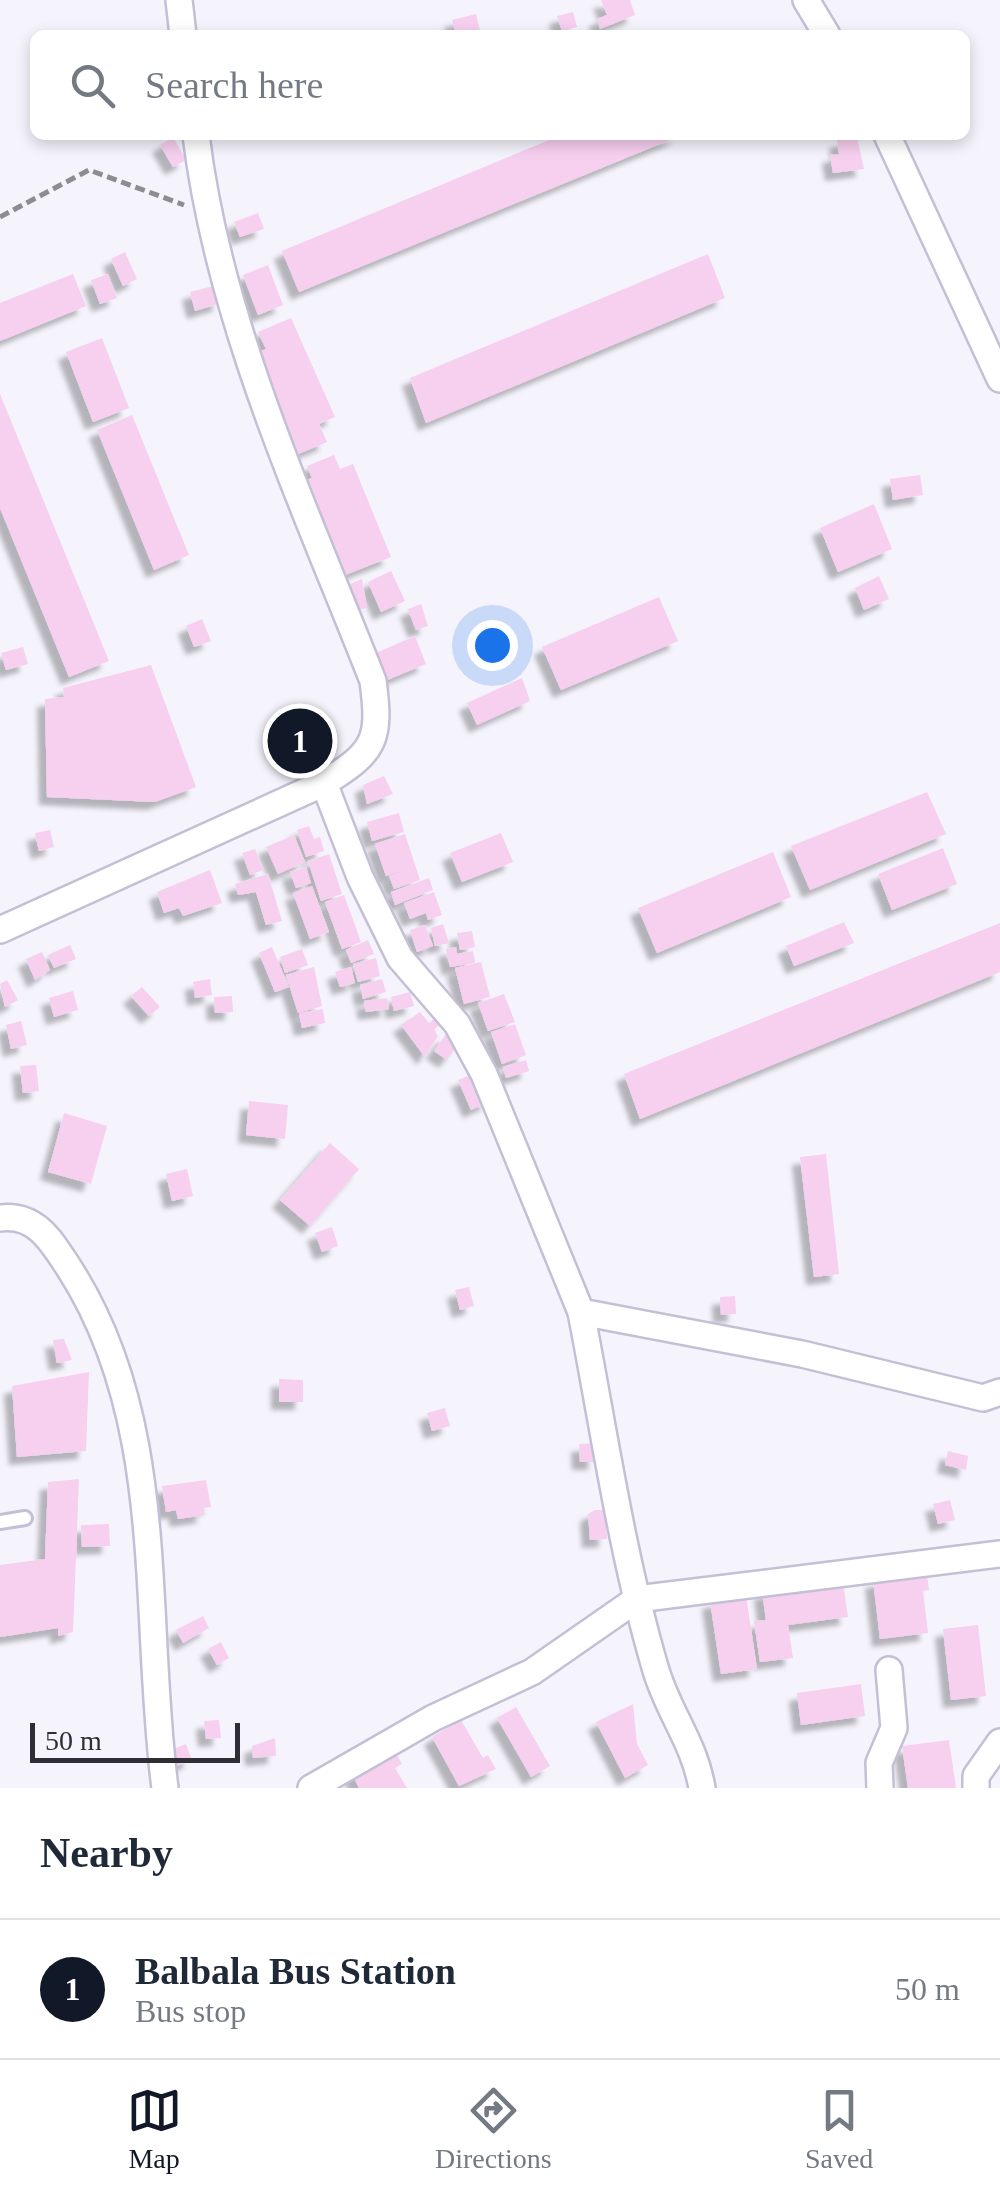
<!DOCTYPE html>
<style>
body{margin:0;font-family:"Times New Roman",serif;background:#f2f2f3;color:#1f2937}
.scale{position:absolute;left:30px;bottom:25px;width:210px;box-sizing:border-box;padding-left:10px;border:5px solid #2f2e36;border-top:0;font-size:28px;line-height:35px;white-space:nowrap;color:#2f2e36;-webkit-text-stroke:8px #f5f4fd;paint-order:stroke}
.you{position:absolute;left:492px;top:645px;width:35px;height:35px;margin:-25px;border:8px solid #fff;border-radius:50%;background:#1a73e8;box-shadow:0 0 0 15px #1a73e833}
.badge{display:grid;place-items:center;width:65px;height:65px;border-radius:50%;background:#111827;color:#fff;font-size:32px;font-weight:700}
.pin{position:absolute;translate:-50% -50%;border:5px solid #fff;box-shadow:0 2px 10px #0006}
.list{margin:0;padding:0;list-style:none}
h2{display:flex;justify-content:space-between;align-items:center;height:130px;margin:0;padding:0 40px;font-size:42px}
h2 small{font-size:32px;font-weight:400;color:#747a83}
.list li{display:grid;grid-template-columns:65px 1fr auto;gap:30px;align-items:center;box-sizing:border-box;height:140px;padding:0 40px;border-top:2px solid #e0e1e3}
.list b{display:block;font-size:38px;white-space:nowrap}
.list p{margin:0;font-size:32px;white-space:nowrap;color:#747a83}
.list em{font-size:32px;font-style:normal;color:#747a83}
.icon{flex:none;width:55px;height:55px;fill:none;stroke:currentColor;stroke-width:2;stroke-linecap:round;stroke-linejoin:round}
.map{position:relative;flex:none;width:1000px;height:1788px;overflow:hidden}
.search{position:absolute;background:#fff;box-shadow:0 5px 15px #0003;left:30px;right:30px;top:30px;height:110px;display:flex;align-items:center;gap:25px;box-sizing:border-box;padding:0 35px;border-radius:15px;color:#747a83;font-size:38px}
.sheet{height:270px;background:#fff}
nav{display:flex;justify-content:space-around;align-items:center;box-sizing:border-box;height:140px;border-top:2px solid #e0e1e3;background:#fff;font-size:28px;color:#747a83}
nav a{display:grid;justify-items:center;gap:5px}
nav .on{color:#111827}
.map>svg:first-child{display:block}
.building{fill:#f7cfef;filter:url(#shadow)}
.lines{fill:none;stroke-linecap:round;stroke-linejoin:round}
.service-casing{stroke:#c3c0d5;stroke-width:18}
.minor-casing{stroke:#c3c0d5;stroke-width:30}
.path{stroke:#8d8c95;stroke-width:5;stroke-dasharray:10 5;stroke-linecap:butt}
.service{stroke:#fff;stroke-width:12}
.minor{stroke:#fff;stroke-width:25}
</style>
<div class="map">
<svg width="1000" height="1788" viewBox="0 0 1000 1788">
<defs>
<filter id="shadow"><feDropShadow dx="-8" dy="8" stdDeviation="2.5" flood-color="#0004"/></filter>
</defs>
<rect width="100%" height="100%" fill="#f5f4fd"/>
<!-- building -->
<g class="building">
<path d="M601,0H630L635,15L600,29L597,19L607,15Z"/>
<path d="M573,12L577,27L562,31L557,16Z"/>
<path d="M476,14L481,35H456L452,20Z"/>
<path d="M561,135H682L299,292L282,251Z"/>
<path d="M173,137L186,160L173,167L160,145Z"/>
<path d="M857,137L864,169L833,173L830,155L839,154L837,140Z"/>
<path d="M258,213L264,229L240,237L234,222Z"/>
<path d="M125,252L137,279L123,286L111,259Z"/>
<path d="M708,254L725,298L426,423L410,378Z"/>
<path d="M268,265L283,305L258,315L243,275Z"/>
<path d="M73,274L86,306L0,341V303Z"/>
<path d="M108,274L117,298L100,304L91,280Z"/>
<path d="M217,285L221,303L195,311L190,292Z"/>
<path d="M291,318L335,417L319,424L327,442L296,455L252,355L266,349L258,332Z"/>
<path d="M102,338L129,408L93,422L66,352Z"/>
<path d="M0,394L109,661L69,677L0,508Z"/>
<path d="M132,415L189,555L154,570L97,430Z"/>
<path d="M334,455L340,469L353,464L391,557L340,577L302,482L312,478L307,466Z"/>
<path d="M920,475L923,495L893,500L890,479Z"/>
<path d="M874,504L892,549L838,572L820,528Z"/>
<path d="M391,571L405,601L381,612L368,582Z"/>
<path d="M879,576L889,599L864,610L855,588Z"/>
<path d="M362,579L367,608L351,611L343,587Z"/>
<path d="M659,597L678,641L561,690L542,647Z"/>
<path d="M421,604L428,626L416,630L408,609Z"/>
<path d="M202,619L211,641L194,647L186,626Z"/>
<path d="M415,636L426,664L380,683L369,656Z"/>
<path d="M23,647L28,664L6,670L1,653Z"/>
<path d="M151,665L196,787L155,802L47,797L45,699L64,697L63,688Z"/>
<path d="M522,678L530,701L477,725L467,703Z"/>
<path d="M384,776L393,794L367,804L363,785Z"/>
<path d="M927,792L946,834L810,890L791,846Z"/>
<path d="M399,813L404,832L372,841L367,822Z"/>
<path d="M309,826L314,839L320,837L324,851L306,857L297,830Z"/>
<path d="M50,830L54,847L39,851L35,833Z"/>
<path d="M501,833L513,862L462,882L450,853Z"/>
<path d="M405,834L420,880L394,889L389,876L401,871L386,876L375,844Z"/>
<path d="M294,835L305,862L278,874L266,847Z"/>
<path d="M943,848L957,884L892,910L878,874Z"/>
<path d="M255,849L263,870L250,875L242,853Z"/>
<path d="M773,852L791,897L657,953L638,908Z"/>
<path d="M329,854L342,894L321,901L308,861Z"/>
<path d="M306,867L311,883L296,888L290,872Z"/>
<path d="M210,870L222,903L183,916L179,908L164,913L157,892Z"/>
<path d="M268,874L282,921L266,925L256,892L238,895L235,884Z"/>
<path d="M429,878L433,890L395,905L391,892Z"/>
<path d="M312,886L329,932L310,939L293,893Z"/>
<path d="M434,892L442,915L428,920L426,913L410,919L404,903Z"/>
<path d="M344,895L361,942L342,949L325,902Z"/>
<path d="M844,922L854,943L794,966L786,946Z"/>
<path d="M1000,923V972L640,1119L624,1074Z"/>
<path d="M443,924L449,943L435,946L431,928Z"/>
<path d="M425,925L433,946L417,952L410,930Z"/>
<path d="M472,931L475,947L460,950L457,933Z"/>
<path d="M368,940L374,954L351,963L346,950Z"/>
<path d="M70,945L76,959L54,968L48,955Z"/>
<path d="M272,947L289,987L275,992L259,953Z"/>
<path d="M456,947L457,954L473,951L475,963L450,967L446,949Z"/>
<path d="M302,949L308,965L285,973L280,957Z"/>
<path d="M42,952L50,970L35,980L26,959Z"/>
<path d="M376,958L380,976L358,982L353,964Z"/>
<path d="M481,962L490,997L464,1004L455,968Z"/>
<path d="M314,967L322,1006L298,1013L286,975Z"/>
<path d="M351,967L355,983L340,987L335,972Z"/>
<path d="M210,979L212,995L195,998L193,982Z"/>
<path d="M382,979L386,992L363,999L360,985Z"/>
<path d="M7,980L18,1000L5,1007L0,984Z"/>
<path d="M142,987L160,1007L149,1016L131,996Z"/>
<path d="M73,991L78,1010L54,1017L49,998Z"/>
<path d="M410,992L414,1006L394,1011L391,997Z"/>
<path d="M504,994L515,1022L488,1031L478,1003Z"/>
<path d="M232,996L233,1012L215,1013L214,997Z"/>
<path d="M387,998L389,1009L366,1012L364,1001Z"/>
<path d="M323,1009L325,1023L302,1028L299,1013Z"/>
<path d="M420,1012L429,1023L436,1017L441,1023L434,1030L438,1036L425,1057L401,1025Z"/>
<path d="M21,1021L27,1045L11,1049L6,1025Z"/>
<path d="M515,1024L526,1055L502,1064L491,1032Z"/>
<path d="M446,1034L459,1043L447,1060L434,1051Z"/>
<path d="M526,1060L529,1071L506,1078L503,1067Z"/>
<path d="M36,1065L39,1091L23,1093L20,1066Z"/>
<path d="M476,1073L489,1102L471,1110L458,1080Z"/>
<path d="M249,1101L288,1105L285,1139L246,1135Z"/>
<path d="M64,1113L107,1126L91,1184L48,1172Z"/>
<path d="M330,1143L359,1169L310,1226L280,1200Z"/>
<path d="M826,1154L839,1274L814,1277L800,1157Z"/>
<path d="M187,1169L193,1196L172,1201L166,1174Z"/>
<path d="M332,1227L338,1246L322,1252L315,1233Z"/>
<path d="M469,1287L474,1306L460,1310L455,1290Z"/>
<path d="M735,1296L736,1314L721,1315L720,1297Z"/>
<path d="M64,1339L72,1360L57,1363L53,1340Z"/>
<path d="M89,1372L86,1451L17,1457L12,1386Z"/>
<path d="M279,1379L303,1380V1402H279Z"/>
<path d="M445,1408L450,1426L432,1431L427,1413Z"/>
<path d="M596,1443V1462H580L579,1444Z"/>
<path d="M948,1451L968,1456L966,1470L945,1465Z"/>
<path d="M79,1479L73,1632L58,1636V1628L0,1637V1565L45,1559L48,1482Z"/>
<path d="M206,1480L211,1507L203,1508L205,1515L178,1519L176,1510L166,1512L162,1486Z"/>
<path d="M950,1500L955,1520L938,1524L933,1504Z"/>
<path d="M595,1510H605L607,1539L590,1540L588,1514Z"/>
<path d="M109,1524L110,1546L82,1547L81,1525Z"/>
<path d="M927,1574L929,1590L923,1591L928,1633L880,1639L873,1580Z"/>
<path d="M843,1583L848,1617L788,1625L793,1658L760,1662L754,1621L766,1620L762,1591Z"/>
<path d="M746,1595L757,1669L721,1674L710,1601Z"/>
<path d="M203,1616L209,1628L183,1643L176,1630Z"/>
<path d="M978,1625L986,1696L951,1700L943,1629Z"/>
<path d="M221,1642L229,1658L217,1665L208,1649Z"/>
<path d="M861,1684L865,1716L801,1725L797,1693Z"/>
<path d="M633,1704L637,1744L648,1765L625,1778L596,1722Z"/>
<path d="M516,1707L550,1766L531,1777L497,1718Z"/>
<path d="M219,1720L221,1738L206,1739L204,1721Z"/>
<path d="M461,1720L483,1758L488,1755L496,1769L459,1786L432,1737Z"/>
<path d="M275,1738L276,1756L253,1758L252,1746Z"/>
<path d="M949,1740L956,1788H908L902,1746Z"/>
<path d="M186,1744L192,1760L177,1766L171,1750Z"/>
<path d="M393,1748L402,1764L395,1768L407,1788H359L351,1772Z"/>
</g>
<g class="lines">
<defs>
<path id="service" d="M0,1522L25,1518"/>
<g id="minor">
<path d="M179,0L183,35"/>
<path d="M806,0L827,35"/>
<path d="M887,135L1000,379"/>
<path d="M324,783L360,877L400,958L457,1024L484,1074L581,1312L802,1354L983,1398L1000,1392"/>
<path d="M0,930L324,783C375,752 381,740 373,681C304,505 219,324 196,135"/>
<path d="M0,1218C36,1213 52,1242 69,1268C169,1423 142,1614 165,1788"/>
<path d="M581,1312C604,1430 621,1551 655,1667C667,1711 694,1741 702,1788"/>
<path d="M311,1788L433,1718L532,1672L637,1599L1000,1554"/>
<path d="M880,1788L879,1763L894,1728L889,1670"/>
<path d="M976,1788V1776L1000,1742"/>
</g>
</defs>
<!-- service casing -->
<use href="#service" class="service-casing"/>
<!-- minor casing -->
<use href="#minor" class="minor-casing"/>
<!-- path -->
<path class="path" d="M0,217L89,170L184,205"/>
<!-- service -->
<use href="#service" class="service"/>
<!-- minor -->
<use href="#minor" class="minor"/>
</g>
</svg>
<div class="scale">50 m</div>
<div class="you"></div>
<div class="pin badge" style="left:300px;top:741px">1</div>
<div class="search"><svg class="icon" aria-label="search" viewBox="0 0 24 24"><circle cx="10" cy="10" r="6"/><path d="M15 15l6 6"/></svg>Search here</div>
</div>
<section class="sheet">
<h2>Nearby<small></small></h2>
<ul class="list">
<li><span class="badge">1</span><div><b>Balbala Bus Station</b><p>Bus stop</p></div><em>50 m</em></li>
</ul>
</section>
<nav>
<a class="on"><svg class="icon" aria-label="map" viewBox="0 0 24 24"><path d="M3 6l6-2 6 2 6-2v14l-6 2-6-2-6 2zM9 4v14M15 6v14"/></svg>Map</a>
<a><svg class="icon" aria-label="directions" viewBox="0 0 24 24"><path d="M12 3l9 9-9 9-9-9zM9 14v-3h6M13 9l2 2-2 2"/></svg>Directions</a>
<a><svg class="icon" aria-label="saved" viewBox="0 0 24 24"><path d="M7 4h10v16l-5-4-5 4z"/></svg>Saved</a>
</nav>
